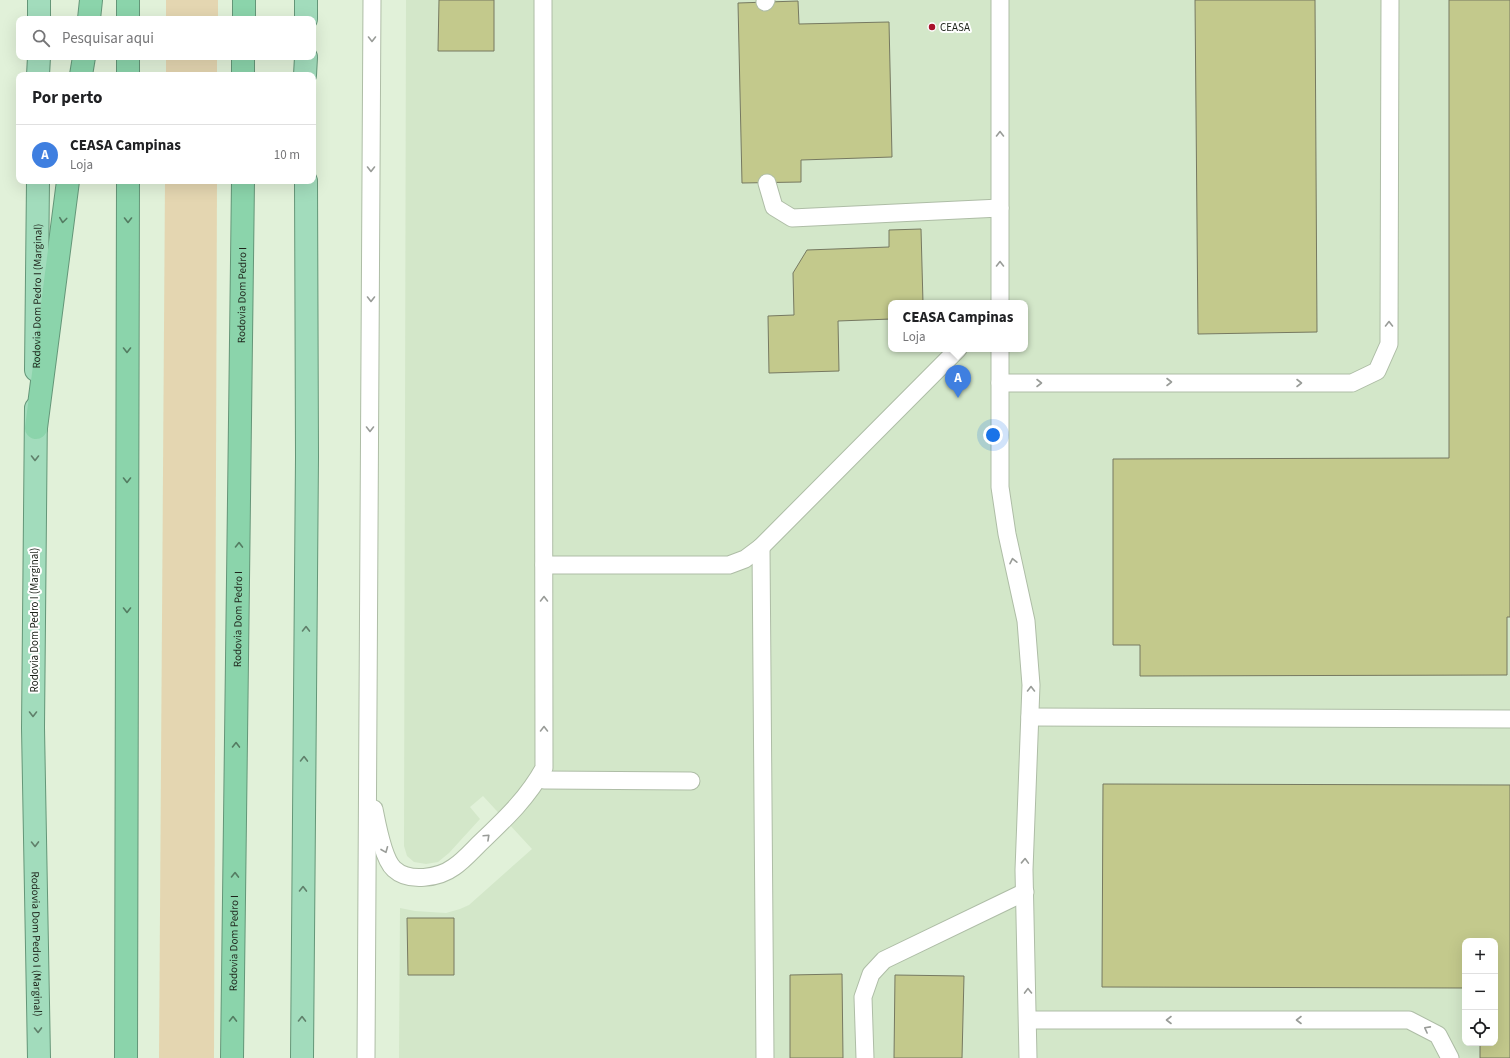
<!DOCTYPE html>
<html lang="pt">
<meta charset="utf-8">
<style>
body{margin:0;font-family:"Source Sans 3",sans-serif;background:#f2f2f2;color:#202124}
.controls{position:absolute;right:12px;bottom:12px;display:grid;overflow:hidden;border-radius:8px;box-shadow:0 4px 16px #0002}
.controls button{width:36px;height:36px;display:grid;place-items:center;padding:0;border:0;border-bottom:1px solid #e0e0e0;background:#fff;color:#202124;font:20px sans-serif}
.you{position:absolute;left:993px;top:435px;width:14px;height:14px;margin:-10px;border:3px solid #fff;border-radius:50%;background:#1a73e8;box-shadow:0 0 0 6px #1a73e833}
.badge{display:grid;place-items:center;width:26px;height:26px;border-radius:50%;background:#ea580c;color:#fff;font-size:13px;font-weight:700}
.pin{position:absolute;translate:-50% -33px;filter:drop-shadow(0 1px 2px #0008)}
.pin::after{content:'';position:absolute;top:21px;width:14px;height:12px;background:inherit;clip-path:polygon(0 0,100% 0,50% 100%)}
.popup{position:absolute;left:888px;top:300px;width:140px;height:52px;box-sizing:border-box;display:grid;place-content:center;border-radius:8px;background:#fff;filter:drop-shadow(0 1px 3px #0005);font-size:13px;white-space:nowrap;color:#757577}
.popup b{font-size:15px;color:#202124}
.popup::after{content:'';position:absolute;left:50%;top:100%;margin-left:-8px;border:8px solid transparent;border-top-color:#fff}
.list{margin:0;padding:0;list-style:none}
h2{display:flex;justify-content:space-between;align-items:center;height:52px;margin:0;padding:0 16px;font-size:17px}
h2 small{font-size:13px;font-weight:400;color:#757577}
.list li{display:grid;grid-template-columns:26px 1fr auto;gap:12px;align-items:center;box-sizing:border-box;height:60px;padding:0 16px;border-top:1px solid #e0e0e0}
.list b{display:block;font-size:15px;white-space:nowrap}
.list p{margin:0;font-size:13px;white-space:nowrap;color:#757577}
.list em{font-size:13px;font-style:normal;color:#757577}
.icon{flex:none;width:22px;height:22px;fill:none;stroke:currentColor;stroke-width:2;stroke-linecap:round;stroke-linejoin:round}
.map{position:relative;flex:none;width:1510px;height:1058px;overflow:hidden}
.search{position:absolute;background:#fff;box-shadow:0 4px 16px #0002;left:16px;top:16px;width:300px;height:44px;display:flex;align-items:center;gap:10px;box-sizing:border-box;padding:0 14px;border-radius:8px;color:#757577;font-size:15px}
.panel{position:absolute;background:#fff;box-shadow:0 4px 16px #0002;left:16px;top:72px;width:300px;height:112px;border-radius:8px}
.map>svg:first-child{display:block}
.built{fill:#d3e7c9;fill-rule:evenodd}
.green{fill:#e4d6b1}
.building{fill:#c3c98c;stroke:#767961}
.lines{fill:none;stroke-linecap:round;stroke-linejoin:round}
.service-casing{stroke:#aebda6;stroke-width:19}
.trunk-casing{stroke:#649678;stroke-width:24}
.motorway-casing{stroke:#649678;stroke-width:24}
.service{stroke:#fff;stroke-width:17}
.trunk{stroke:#a2dcbc;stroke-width:22}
.motorway{stroke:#8bd4ab;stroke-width:22}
.oneway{stroke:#999c98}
.oneway2{stroke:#547c62}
.oneway3{stroke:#60806b}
.poi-dot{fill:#a9122b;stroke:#fff;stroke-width:1.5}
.labels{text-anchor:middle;stroke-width:4;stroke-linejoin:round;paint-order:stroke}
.poi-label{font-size:11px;fill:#1d231a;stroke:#fff;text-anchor:start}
.street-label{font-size:11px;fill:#1d231a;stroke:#fff}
</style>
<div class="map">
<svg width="1510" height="1058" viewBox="0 0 1510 1058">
<rect width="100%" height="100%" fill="#e1f1d9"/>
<!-- built -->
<path class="built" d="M406,0H1510V1058H399L400,908L415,911L446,913L460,909L469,905L532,849L483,796L470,807L480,819L449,853L438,862L426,864L414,862L407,856L404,846ZM891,303H1025V349H891ZM1465,941H1495V1043H1465Z"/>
<!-- green -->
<g class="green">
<rect x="166" y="0" width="52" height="19"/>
<rect x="166" y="57" width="51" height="18"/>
<path d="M165,181H217L214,1058H159Z"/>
</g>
<!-- building -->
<g class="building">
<path d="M439,0H494V51H438Z"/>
<path d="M1195,0H1315L1317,332L1198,334Z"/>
<path d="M1449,0H1510V617H1507V675L1140,676V645H1113V459L1449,458Z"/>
<path d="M798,1L799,24L889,22L892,157L801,160V182L742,183L738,3Z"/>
<path d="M921,229L923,303H891V319L838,321L839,371L769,373L768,316L794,315L793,273L807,250L889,247V230Z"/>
<path d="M1103,784L1510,785V1058H1480V1043H1495V941H1465V988L1102,987Z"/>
<path d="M407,918H454V975H408Z"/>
<path d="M842,974L843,1058H790V975Z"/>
<path d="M895,975L964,976L962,1058H894Z"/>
</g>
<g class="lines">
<defs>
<g id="service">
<path d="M765,2L766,0"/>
<path d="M767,183L774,207L792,218L1000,208"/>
<path d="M1000,303V0"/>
<path d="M1000,349V487L1007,534L1026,621L1031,685L1024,870L1028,1058"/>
<path d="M1000,383H1352L1377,371L1389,344L1390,0"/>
<path d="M761,547L765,1058"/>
<path d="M544,565H729L745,559L761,547L958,349"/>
<path d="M1030,717L1510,719"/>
<path d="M544,780L691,781"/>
<path d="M374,809C377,824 383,859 394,869C409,883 439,878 454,867C463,861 471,852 479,844C504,820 527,799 544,768L543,0"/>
<path d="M1028,1020H1409L1438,1035L1450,1058"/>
<path d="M366,1058L372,0"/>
<path d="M865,1058L863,997L871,974L884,960L1025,892"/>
</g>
<g id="trunk">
<path d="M39,19V0"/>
<path d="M306,19V0"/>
<path d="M38,75L39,57"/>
<path d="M305,75L306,57"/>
<path id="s1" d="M36,370L38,181"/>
<path id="s2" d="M36,408L33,728L39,1058"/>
<path d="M302,1058L307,457L306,181"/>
</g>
<g id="motorway">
<path d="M89,19L91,0"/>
<path d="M128,19V0"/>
<path d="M244,19V0"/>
<path d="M81,75L84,57"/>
<path d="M128,75V57"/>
<path d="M243,75V57"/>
<path d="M36,428L68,181"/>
<path d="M126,1058L128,181"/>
<path id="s3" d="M232,1058L243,181"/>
</g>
</defs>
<!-- service casing -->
<use href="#service" class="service-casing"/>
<!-- trunk casing -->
<use href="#trunk" class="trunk-casing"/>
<!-- motorway casing -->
<use href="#motorway" class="motorway-casing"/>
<!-- service -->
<use href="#service" class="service"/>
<!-- trunk -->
<use href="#trunk" class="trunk"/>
<!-- motorway -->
<use href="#motorway" class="motorway"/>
</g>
<!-- one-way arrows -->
<defs><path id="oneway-chevron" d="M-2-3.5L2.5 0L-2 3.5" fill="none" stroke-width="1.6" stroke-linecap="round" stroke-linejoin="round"/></defs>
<g class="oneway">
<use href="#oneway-chevron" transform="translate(372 39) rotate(90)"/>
<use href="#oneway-chevron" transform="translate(1000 134) rotate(-90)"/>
<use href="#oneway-chevron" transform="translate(371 169) rotate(90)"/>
<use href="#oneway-chevron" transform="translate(1000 264) rotate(-90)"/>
<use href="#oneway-chevron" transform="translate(371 299) rotate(90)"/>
<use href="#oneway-chevron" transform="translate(1389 324) rotate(-90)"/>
<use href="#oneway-chevron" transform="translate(1169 382)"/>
<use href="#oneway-chevron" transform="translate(1039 383)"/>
<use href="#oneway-chevron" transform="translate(1299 383)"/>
<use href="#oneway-chevron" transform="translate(370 429) rotate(90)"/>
<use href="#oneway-chevron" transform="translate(1013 561) rotate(-102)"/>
<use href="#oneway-chevron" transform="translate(544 599) rotate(-90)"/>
<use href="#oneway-chevron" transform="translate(1031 689) rotate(-90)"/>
<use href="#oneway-chevron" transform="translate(544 729) rotate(-90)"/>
<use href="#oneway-chevron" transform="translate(487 837) rotate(-43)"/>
<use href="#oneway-chevron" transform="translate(385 850) rotate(68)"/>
<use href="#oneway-chevron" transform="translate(1025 861) rotate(-88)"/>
<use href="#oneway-chevron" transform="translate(1028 991) rotate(-91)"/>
<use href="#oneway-chevron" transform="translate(1169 1020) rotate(180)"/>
<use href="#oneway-chevron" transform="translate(1299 1020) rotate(180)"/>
<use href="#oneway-chevron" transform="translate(1427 1029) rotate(-152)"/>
</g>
<g class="oneway2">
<use href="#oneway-chevron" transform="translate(63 220) rotate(97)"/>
<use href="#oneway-chevron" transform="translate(128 220) rotate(90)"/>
<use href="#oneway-chevron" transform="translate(127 350) rotate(90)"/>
<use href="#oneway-chevron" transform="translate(127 480) rotate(90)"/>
<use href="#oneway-chevron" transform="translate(239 545) rotate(-89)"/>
<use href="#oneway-chevron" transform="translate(127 610) rotate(90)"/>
<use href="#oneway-chevron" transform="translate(236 745) rotate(-89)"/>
<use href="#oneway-chevron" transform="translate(235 875) rotate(-89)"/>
<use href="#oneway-chevron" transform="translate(233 1019) rotate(-89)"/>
</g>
<g class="oneway3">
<use href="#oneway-chevron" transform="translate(35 458) rotate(90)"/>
<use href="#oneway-chevron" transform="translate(306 629) rotate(-89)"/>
<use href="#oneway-chevron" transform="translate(33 714) rotate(90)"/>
<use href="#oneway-chevron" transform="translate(304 759) rotate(-89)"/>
<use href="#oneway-chevron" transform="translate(35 844) rotate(89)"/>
<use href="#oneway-chevron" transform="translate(303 889) rotate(-89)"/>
<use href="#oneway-chevron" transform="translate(302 1019) rotate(-89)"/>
<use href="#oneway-chevron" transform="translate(38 1030) rotate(89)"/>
</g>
<!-- markers -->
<circle class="poi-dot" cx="932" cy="27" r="4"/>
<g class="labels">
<!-- poi labels -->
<g class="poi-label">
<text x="940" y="31">CEASA</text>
</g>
<!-- street labels -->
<g class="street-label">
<text dy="4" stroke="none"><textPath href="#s1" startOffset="74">Rodovia Dom Pedro I (Marginal)</textPath></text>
<text dy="4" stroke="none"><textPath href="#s3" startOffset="763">Rodovia Dom Pedro I</textPath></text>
<text transform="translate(34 620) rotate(-90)" y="4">Rodovia Dom Pedro I (Marginal)</text>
<text dy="4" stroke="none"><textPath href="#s3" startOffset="439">Rodovia Dom Pedro I</textPath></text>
<text dy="4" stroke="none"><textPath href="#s2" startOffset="536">Rodovia Dom Pedro I (Marginal)</textPath></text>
<text dy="4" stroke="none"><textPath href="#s3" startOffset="115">Rodovia Dom Pedro I</textPath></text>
</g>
</g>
</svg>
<div class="controls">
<button>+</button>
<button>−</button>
<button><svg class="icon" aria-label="locate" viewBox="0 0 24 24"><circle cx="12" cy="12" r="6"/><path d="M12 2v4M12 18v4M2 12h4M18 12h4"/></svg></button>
</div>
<div class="you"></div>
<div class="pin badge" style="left:958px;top:398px;background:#3f7fe0">A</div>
<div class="popup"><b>CEASA Campinas</b>Loja</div>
<div class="search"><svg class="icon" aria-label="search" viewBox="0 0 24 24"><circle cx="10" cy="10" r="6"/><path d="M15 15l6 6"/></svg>Pesquisar aqui</div>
<section class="panel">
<h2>Por perto<small></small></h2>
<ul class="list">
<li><span class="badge" style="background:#3f7fe0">A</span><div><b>CEASA Campinas</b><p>Loja</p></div><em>10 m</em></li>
</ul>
</section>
</div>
